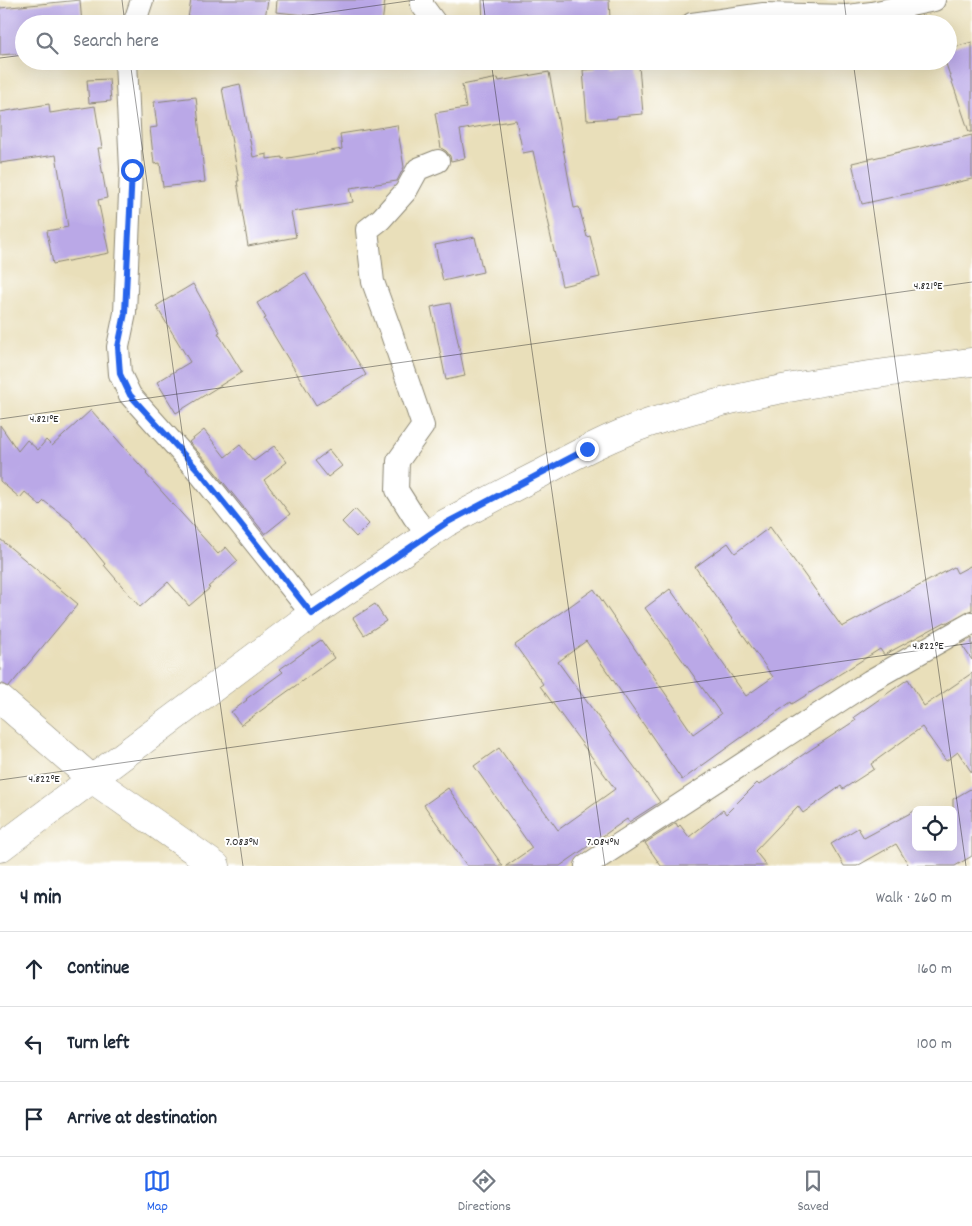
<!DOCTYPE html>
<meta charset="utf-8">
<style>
body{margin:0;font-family:Dekko,sans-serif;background:#f2f2f3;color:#1f2937}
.controls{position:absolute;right:15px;bottom:15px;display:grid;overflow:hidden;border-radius:8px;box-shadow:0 5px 20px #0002}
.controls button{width:45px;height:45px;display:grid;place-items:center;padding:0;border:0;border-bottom:1px solid #e0e1e3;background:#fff;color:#1f2937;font:25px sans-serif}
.stop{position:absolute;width:15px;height:15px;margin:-11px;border:4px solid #2563eb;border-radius:50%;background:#fff}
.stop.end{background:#2563eb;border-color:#fff;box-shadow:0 1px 5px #0008}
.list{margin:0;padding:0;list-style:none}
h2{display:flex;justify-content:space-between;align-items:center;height:65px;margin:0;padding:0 20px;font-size:21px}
h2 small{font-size:16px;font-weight:400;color:#747a83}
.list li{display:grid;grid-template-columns:32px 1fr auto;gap:15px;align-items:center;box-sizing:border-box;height:75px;padding:0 20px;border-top:1px solid #e0e1e3}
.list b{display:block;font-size:19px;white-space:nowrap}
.list em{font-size:16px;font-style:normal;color:#747a83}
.icon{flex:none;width:28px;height:28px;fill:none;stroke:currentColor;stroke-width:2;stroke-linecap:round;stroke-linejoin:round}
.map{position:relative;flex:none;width:972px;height:866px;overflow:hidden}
.search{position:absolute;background:#fff;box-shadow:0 5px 20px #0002;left:15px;right:15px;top:15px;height:55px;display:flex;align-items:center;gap:12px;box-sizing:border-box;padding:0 18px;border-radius:28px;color:#747a83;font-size:19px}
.sheet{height:290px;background:#fff}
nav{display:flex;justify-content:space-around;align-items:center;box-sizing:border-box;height:70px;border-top:1px solid #e0e1e3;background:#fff;font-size:14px;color:#747a83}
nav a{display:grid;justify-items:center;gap:2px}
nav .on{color:#2563eb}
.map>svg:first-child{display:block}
.building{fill:#baa8e7}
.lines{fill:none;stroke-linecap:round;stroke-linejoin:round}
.minor-casing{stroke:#8a8572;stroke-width:24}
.secondary-casing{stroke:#8a8572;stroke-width:29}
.primary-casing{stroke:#8a8572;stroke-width:29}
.minor{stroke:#fff;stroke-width:22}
.secondary{stroke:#fff;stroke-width:28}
.primary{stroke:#fff;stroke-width:28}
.route{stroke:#2563eb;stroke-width:6}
.ticks{fill:none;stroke:#2b2b2b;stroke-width:1;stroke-opacity:0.45}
.ticks-label{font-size:12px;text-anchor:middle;fill:#2b2b2b;stroke:#fff;stroke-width:4;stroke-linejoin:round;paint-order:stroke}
</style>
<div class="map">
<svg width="972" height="866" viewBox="0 0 972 866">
<rect width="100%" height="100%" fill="#fff"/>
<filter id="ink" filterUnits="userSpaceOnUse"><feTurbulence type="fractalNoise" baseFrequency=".02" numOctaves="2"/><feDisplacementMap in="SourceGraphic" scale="10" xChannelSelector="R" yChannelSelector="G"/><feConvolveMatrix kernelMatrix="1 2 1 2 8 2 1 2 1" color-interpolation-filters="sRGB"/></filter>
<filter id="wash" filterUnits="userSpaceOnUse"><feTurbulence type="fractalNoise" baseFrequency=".0096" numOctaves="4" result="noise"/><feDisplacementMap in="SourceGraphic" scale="20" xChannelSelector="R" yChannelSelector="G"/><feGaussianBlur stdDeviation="1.12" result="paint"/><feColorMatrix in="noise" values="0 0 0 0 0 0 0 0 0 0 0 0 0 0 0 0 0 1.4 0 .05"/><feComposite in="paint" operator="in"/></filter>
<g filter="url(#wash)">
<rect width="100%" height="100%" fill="#e9dfba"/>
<g id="blocks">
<!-- building -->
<g class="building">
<path d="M80,0L82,24H24V53L0,55V8Z"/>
<path d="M191,0H268L264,24H187Z"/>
<path d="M277,0H385L382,24H353L342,22V19L276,12Z"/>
<path d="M482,0H609L610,19L564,24H483Z"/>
<path d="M972,42V132H969L945,61H948V49Z"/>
<path d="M612,62L613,67L639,66L643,114L617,116V118L587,120L583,70L596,69L595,64Z"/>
<path d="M549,72L574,208L579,207L587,237L590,236L600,277L562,286L549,229H550L533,151L523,153L516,120L460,130L465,158L451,161L450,156L446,151L441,148L435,113L466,108L462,85L498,78L499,81Z"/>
<path d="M109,79L111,101L89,103L87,80Z"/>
<path d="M240,84L253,157L267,154V159L282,157V159L342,149L340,134L397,125L404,167L397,181L350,188L353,202L291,212L296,237L248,246L237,181H239L222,88Z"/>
<path d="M196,97L205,182L163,187L160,163L154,164L150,128L157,127L154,102Z"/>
<path d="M49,104L50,113L95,106L102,148H98L107,198L98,200L109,253L53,264L47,231L68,227L56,155L0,163V112Z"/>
<path d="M972,135V179L862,204L852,163Z"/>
<path d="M475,237L483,272L443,281L435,245Z"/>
<path d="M305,273L366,375L316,405L264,319L266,318L257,303Z"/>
<path d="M193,284L220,332L218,333L242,372L176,413L157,382L190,362L156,306Z"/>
<path d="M450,303L465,376L446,380L431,307Z"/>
<path d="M91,410L147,473L146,474L218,554L226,547L238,561L208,587L210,588L189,606L168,582L140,607L104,565L105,564L71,522L44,501L40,505L25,492L20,498L0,481V425L18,451L27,440L38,450L46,440L52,446Z"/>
<path d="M204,430L225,457L240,445L254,461L274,446L287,462L264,480L290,514L265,534L207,462L189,442Z"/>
<path d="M329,450L342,466L328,477L315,461Z"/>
<path d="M355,509L369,524L356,537L342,522Z"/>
<path d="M770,527L842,627L954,567L957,573L972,565V610L966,612L946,623L945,622L884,655L880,649L792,704L791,702L682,780L586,641L558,662L660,802L629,822L627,819L560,866H506L532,848L474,766L499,748L558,830L615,789L540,686L543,684L515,645L594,589L693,734L721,714L645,608L670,589L746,696L773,677L695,567L728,543L735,553Z"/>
<path d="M0,539L78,604L9,687L3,684H0Z"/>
<path d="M375,604L386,621L364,635L353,618Z"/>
<path d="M972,638V660L961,644Z"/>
<path d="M321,640L334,658L241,725L231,712L247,700L246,699L283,672L280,669Z"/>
<path d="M972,673V773L958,752L946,761L922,727L871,764L874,769L843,789L841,786L803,813L798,806L755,851L767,866H661L645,843L676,823L678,827L680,825L689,837L723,810L726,814L757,783L759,785L804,754L856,720L854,717L908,679L924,706Z"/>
<path d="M448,788L503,866H467L424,805Z"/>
<path d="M972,788V856L955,866H909L896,844L857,866H844L831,844L858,828L864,838L916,810V847H953V799Z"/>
</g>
</g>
</g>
<g filter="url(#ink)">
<use href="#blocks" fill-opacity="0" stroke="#8a8572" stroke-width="1"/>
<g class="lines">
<defs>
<g id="minor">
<path d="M422,0V5L436,24"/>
<path d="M134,24L142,0"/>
<path d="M692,24L764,14L848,16L872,13L934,0"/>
<path d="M126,61L131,170L125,313L118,347L120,374L130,395L197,470L312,614"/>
<path d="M428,535L414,517L397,490L398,461L423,426L391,332L373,282L367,230L381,219L406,191L418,169L438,161"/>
<path d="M586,866L870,681L972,623"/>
</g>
<path id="secondary" d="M0,699L92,779L216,866"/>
<path id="primary" d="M0,848L312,614L428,535L446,523C477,507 508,490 540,474C575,455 611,436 649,423C752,388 865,375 972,362"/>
</defs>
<!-- minor casing -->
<use href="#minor" class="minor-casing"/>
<!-- secondary casing -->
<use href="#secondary" class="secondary-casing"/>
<!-- primary casing -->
<use href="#primary" class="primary-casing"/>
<!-- minor -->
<use href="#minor" class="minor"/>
<!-- secondary -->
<use href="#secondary" class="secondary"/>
<!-- primary -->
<use href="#primary" class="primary"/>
</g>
</g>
<g class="lines" filter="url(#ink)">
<!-- route -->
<path class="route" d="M132,170L125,313L118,347L120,374L130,395L198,470L312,614L446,523L587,449"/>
</g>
<!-- ticks -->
<path class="ticks" d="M122,0L125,24M483,0L486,24M844,0L847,24M246,24L415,0M0,58L24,55M130,61L243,866M491,61L605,866M853,61L966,866M0,419L972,282M0,780L972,643"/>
<g class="ticks-label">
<text x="928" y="289">4.821°E</text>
<text x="44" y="422">4.821°E</text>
<text x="928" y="649">4.822°E</text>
<text x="44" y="782">4.822°E</text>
<text x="242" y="845">7.083°N</text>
<text x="603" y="845">7.084°N</text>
</g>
</svg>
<div class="controls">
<button><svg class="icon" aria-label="locate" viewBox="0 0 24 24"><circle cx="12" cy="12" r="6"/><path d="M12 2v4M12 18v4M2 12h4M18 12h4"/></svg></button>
</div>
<div class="stop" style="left:132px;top:170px"></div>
<div class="stop end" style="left:587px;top:449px"></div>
<div class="search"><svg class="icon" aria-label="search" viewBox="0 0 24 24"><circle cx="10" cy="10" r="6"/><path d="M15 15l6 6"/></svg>Search here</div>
</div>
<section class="sheet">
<h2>4 min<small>Walk · 260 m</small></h2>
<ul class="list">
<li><svg class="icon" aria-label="ahead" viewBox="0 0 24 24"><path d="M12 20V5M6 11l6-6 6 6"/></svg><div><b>Continue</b></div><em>160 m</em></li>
<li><svg class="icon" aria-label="left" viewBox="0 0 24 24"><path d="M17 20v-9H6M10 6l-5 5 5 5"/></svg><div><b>Turn left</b></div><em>100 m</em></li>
<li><svg class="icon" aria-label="arrive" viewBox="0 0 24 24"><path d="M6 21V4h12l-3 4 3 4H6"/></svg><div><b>Arrive at destination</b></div></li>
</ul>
</section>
<nav>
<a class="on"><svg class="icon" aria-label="map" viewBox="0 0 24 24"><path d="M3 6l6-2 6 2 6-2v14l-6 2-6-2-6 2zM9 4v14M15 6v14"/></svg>Map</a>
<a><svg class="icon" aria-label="directions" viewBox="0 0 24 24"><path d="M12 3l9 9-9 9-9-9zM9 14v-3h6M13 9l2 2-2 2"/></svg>Directions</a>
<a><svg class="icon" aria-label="saved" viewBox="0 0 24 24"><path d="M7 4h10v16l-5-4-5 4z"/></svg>Saved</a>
</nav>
